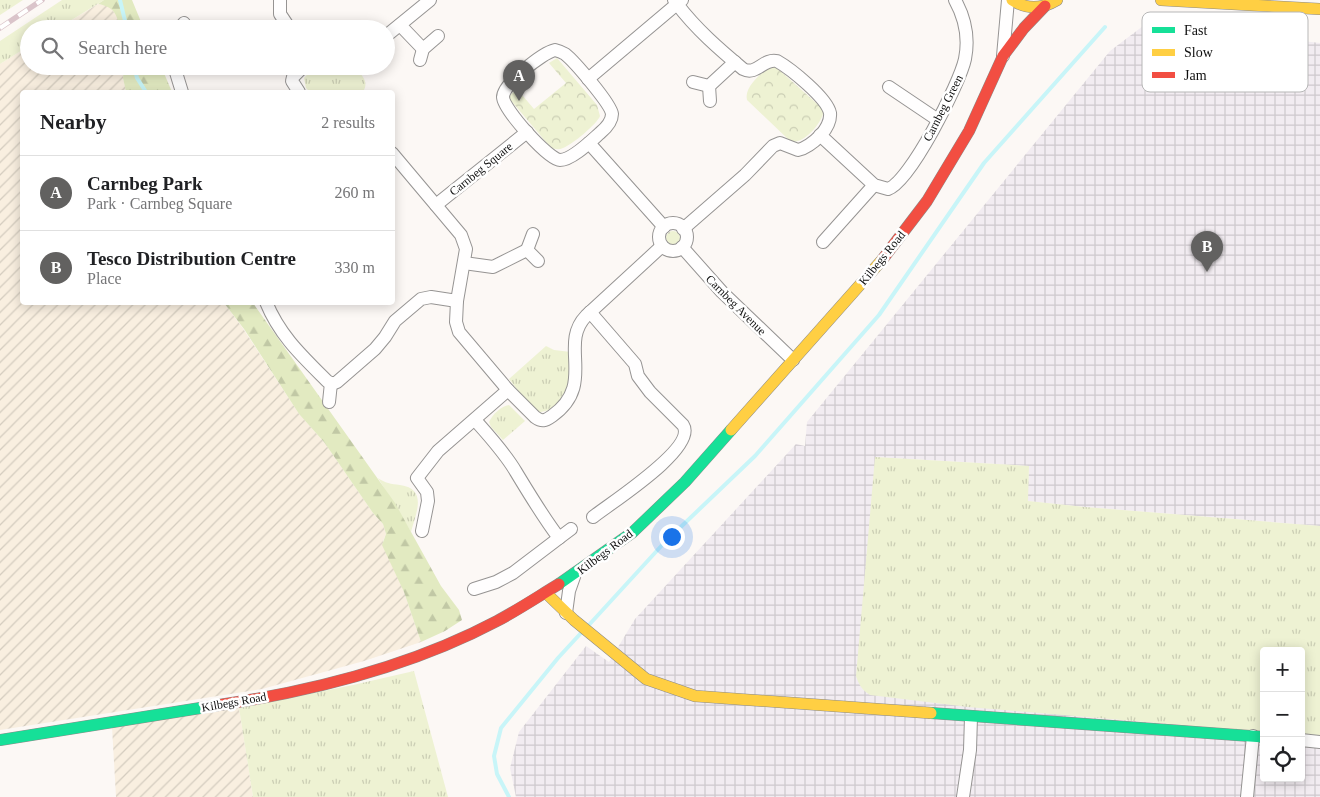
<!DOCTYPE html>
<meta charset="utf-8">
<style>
body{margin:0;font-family:Georgia,serif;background:#f6f6f6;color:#202124}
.controls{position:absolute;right:15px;bottom:15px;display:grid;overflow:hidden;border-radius:5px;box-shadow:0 2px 12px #0003}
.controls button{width:45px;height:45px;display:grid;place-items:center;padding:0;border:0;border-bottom:1px solid #e0e0e0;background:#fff;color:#202124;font:25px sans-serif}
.you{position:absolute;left:671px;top:536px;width:18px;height:18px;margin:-12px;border:4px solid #fff;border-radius:50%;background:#1a73e8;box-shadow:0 0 0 8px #1a73e833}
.badge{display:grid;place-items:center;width:32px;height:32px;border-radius:50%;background:#626160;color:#fff;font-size:16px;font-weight:700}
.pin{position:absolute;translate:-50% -41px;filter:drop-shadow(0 1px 2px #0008)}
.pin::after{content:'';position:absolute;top:26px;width:18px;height:15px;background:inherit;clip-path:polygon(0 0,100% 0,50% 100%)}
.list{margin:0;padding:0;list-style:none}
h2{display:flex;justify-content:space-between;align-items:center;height:65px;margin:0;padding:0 20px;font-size:21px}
h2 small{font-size:16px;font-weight:400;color:#757577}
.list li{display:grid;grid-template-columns:32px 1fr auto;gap:15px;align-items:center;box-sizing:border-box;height:75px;padding:0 20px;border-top:1px solid #e0e0e0}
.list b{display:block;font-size:19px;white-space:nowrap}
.list p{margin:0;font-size:16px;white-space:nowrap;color:#757577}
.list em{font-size:16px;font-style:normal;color:#757577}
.icon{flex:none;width:28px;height:28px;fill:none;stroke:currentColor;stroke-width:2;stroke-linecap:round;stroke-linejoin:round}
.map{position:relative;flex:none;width:1320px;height:797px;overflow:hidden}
.search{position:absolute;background:#fff;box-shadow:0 2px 12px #0003;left:20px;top:20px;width:375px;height:55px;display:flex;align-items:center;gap:12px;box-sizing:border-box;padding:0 18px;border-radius:28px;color:#757577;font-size:19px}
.panel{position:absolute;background:#fff;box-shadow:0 2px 12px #0003;left:20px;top:90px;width:375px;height:215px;border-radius:5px}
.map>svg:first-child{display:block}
.industrial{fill:url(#industrial-grid)}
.farmland{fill:url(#farmland-furrows)}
.grass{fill:url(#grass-tufts)}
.forest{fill:url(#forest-firs)}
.park{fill:url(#park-crowns)}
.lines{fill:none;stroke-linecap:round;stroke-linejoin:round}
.stream{stroke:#c8f5f8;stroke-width:4}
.street-casing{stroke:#969493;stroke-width:14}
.fast-casing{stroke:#8c8b89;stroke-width:12}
.slow-casing{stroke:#8c8b89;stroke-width:12}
.jam-casing{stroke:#8c8b89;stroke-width:12}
.street{stroke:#fffefe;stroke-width:12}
.fast{stroke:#16e098;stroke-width:11}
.slow{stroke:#ffcf43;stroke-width:11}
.jam{stroke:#f24e42;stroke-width:11}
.rail-casing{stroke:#dac4ca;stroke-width:5.5}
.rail{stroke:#fff;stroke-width:4;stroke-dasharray:11;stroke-linecap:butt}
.labels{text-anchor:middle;stroke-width:5;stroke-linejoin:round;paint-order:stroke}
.street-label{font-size:12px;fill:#0f0f0f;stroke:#fff}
.key{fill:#fff;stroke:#b7b7b7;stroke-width:1}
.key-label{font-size:14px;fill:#0f0f0f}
</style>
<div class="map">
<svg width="1320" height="797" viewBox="0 0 1320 797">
<defs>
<pattern id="industrial-grid" width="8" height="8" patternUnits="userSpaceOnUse" patternTransform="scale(1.25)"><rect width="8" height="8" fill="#f2ecf1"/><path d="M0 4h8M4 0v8" fill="none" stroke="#cec9cd"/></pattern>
<pattern id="farmland-furrows" width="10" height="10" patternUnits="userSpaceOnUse" patternTransform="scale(1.25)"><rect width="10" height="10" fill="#f9efe0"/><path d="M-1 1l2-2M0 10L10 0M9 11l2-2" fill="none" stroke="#d4ccbf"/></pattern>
<pattern id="grass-tufts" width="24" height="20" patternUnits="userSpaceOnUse" patternTransform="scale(1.25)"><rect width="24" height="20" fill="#eef2d3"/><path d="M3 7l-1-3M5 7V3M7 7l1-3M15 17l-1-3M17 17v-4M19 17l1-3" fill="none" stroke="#cbceb4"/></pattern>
<pattern id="forest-firs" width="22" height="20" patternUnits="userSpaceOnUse" patternTransform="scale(1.25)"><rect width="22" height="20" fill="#e2eac1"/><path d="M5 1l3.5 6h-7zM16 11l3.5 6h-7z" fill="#c1c8a5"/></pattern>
<pattern id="park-crowns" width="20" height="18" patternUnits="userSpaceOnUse" patternTransform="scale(1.25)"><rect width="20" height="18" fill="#eef2d3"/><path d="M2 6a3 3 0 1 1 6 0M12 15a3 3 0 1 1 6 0" fill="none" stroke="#cbceb4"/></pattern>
</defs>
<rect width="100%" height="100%" fill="#fcf8f5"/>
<!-- industrial -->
<path class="industrial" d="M1147,23L1320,43V526L1085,507L1027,501L1029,466L875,457L1264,732V778H1301V735L1320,737V797H516L510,768L519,732L586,646L609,662L635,619L796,444L805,446L807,422L1110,51Z"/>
<!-- farmland -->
<g class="farmland">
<path d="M98,4L109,6L118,17L120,29H57Z"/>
<path d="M29,46V66H124L123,78L126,92H22V302L224,303L242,327L299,414L324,442L373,513L383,524L386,534L383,541L404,592L421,642L364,661L262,689L0,730V64Z"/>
<path d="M239,708L253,797H116L112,727Z"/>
</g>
<!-- grass -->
<g class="grass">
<path d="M0,0H23L0,15Z"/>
<path d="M62,0H104L57,29H29V46L0,64V41Z"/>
<path d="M315,66H354C361,75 370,81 363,92H310L306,88L304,78Z"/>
<circle cx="673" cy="238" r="7"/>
<path d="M546,346L554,350L571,352C570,371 571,390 556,404C550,410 546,412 538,412L527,402L509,379Z"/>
<path d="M509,405L525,421L503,440L491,427L489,422C493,414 501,406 509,405Z"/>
<path d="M875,457L1029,466L1028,501L1085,507L1320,526V737L1301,735V651H1264V732L968,707L870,695C862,690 859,685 856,676Z"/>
<path d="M378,478C385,483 391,484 400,485C428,489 416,513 411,532Z"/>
<path d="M414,671L448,797H253L239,708L353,685Z"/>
</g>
<!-- forest -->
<g class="forest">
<path d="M104,0H132L144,29H120C117,14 114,7 98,4Z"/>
<path d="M124,66H161L172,92H126L123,78Z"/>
<path d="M224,303H253L395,503L441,586L459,610L462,620L445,631L421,642L404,592L382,545L386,534L383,524L373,513L324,442L299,414L244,329Z"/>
</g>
<!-- park -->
<g class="park">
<path d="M557,58L597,105L600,116C597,124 572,145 563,148C559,150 555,149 551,148L508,97L517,89L534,109L566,83L549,63Z"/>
<path d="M771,66L776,67L824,110C823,122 803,146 790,141L747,100C744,87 759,76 767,68Z"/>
</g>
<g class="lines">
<!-- stream -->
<g class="stream">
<path d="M120,0L127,29"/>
<path d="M134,66L137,78L146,92"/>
<path d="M588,626L664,543L755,456L879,315L984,163L1105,27"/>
<path d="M509,797L497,774L494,756L501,728L558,658L581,633"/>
</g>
<defs>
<g id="street">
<path d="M280,0V14L290,29"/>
<path d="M682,0L677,4C696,29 719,49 743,69C757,76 763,58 777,61C791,69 827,98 830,113C831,122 826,129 821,135C815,141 807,148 798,150L780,143L773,146L745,175L683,229"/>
<path d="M400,25L423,49"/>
<path d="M180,29L184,23"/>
<path d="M386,36L430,0"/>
<path d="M555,50C559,51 562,52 565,54C574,61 611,104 612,114C612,122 606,128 600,133C591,141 572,160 560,160C549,160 503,109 503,97C503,84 542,53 555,50Z"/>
<path d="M1003,56L1008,0"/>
<path d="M420,60L423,49L438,36"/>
<path d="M174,66L182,92"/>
<path d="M588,79L677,4L674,0"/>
<path d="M693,82L709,86L735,62"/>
<path d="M709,86L710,101"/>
<path d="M889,87L938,120"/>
<path d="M299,92L292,81L293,77L304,66"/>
<path d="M820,135L874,185L888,189C910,182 960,83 965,59C969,39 965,18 955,0"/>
<path d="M589,143L664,227"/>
<path d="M436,205L527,132"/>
<circle cx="673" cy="237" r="14"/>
<path d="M823,242L874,185"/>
<path d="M682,247L722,292L793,360"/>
<path d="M527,250L533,234"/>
<path d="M464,263L493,267L527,250L538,261"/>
<path d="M457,301L456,322L459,332L508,390"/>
<path d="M266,302C280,336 302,356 327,381L332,384L337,382L375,349L385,337L395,321L421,299L431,297L457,301L466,249L461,235L392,153"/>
<path d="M590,312L635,364L638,376L650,392L683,425C698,448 609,504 593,517"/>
<path d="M329,402L331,383"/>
<path d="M422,531L428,501L427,492L417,478L438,451L508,390L535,417C542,422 545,421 552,416C597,384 558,345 586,316L662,246"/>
<path d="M559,538L571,529"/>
<path d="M474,589L496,582L513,573L559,538C543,517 530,495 516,472C505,453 490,437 475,420"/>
<path d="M566,613L569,591L575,574"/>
<path d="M1301,740L1320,742"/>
<path d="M963,797L970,750L971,717"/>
<path d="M1247,797L1253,736"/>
</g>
<g id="fast">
<path d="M559,584L633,532L685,482L731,430"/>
<path d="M931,713L1264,737"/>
<path d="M0,740L219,705"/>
</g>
<g id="slow">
<path d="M1012,0C1027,10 1042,9 1057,0"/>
<path d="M1161,0L1320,9"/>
<path d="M731,430L882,260"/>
<path d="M546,593L574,620L646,679L695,696L931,713"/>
</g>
<g id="jam">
<path d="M882,260L927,201L969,131L1003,56L1024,28L1045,6"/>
<path d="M219,705C313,691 414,665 497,621C518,610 539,596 559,584"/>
</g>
</defs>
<!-- street casing -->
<use href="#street" class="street-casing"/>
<!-- fast casing -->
<use href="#fast" class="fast-casing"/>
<!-- slow casing -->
<use href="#slow" class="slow-casing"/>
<!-- jam casing -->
<use href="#jam" class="jam-casing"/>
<!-- street -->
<use href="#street" class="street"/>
<!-- fast -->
<use href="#fast" class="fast"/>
<!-- slow -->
<use href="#slow" class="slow"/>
<!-- jam -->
<use href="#jam" class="jam"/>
<defs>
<path id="rail" d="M0,28L42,0"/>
</defs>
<!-- rail casing -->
<use href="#rail" class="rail-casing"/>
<!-- rail -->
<use href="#rail" class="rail"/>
</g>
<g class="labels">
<!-- street labels -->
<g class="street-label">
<text transform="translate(943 108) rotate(-63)" y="4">Carnbeg Green</text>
<text transform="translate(481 169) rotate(-39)" y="4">Carnbeg Square</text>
<text transform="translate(882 258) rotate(-51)" y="4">Kilbegs Road</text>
<text transform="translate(736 305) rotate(45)" y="4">Carnbeg Avenue</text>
<text transform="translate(605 552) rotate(-37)" y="4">Kilbegs Road</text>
<text transform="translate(234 702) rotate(-10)" y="4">Kilbegs Road</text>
</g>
</g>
<!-- legend -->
<rect x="1142" y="12" width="166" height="80" rx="8" class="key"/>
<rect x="1152" y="27" width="23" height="6" fill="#16e098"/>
<rect x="1152" y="49" width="23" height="7" fill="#ffcf43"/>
<rect x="1152" y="72" width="23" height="6" fill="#f24e42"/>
<g class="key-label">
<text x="1184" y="35">Fast</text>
<text x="1184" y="57">Slow</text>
<text x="1184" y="80">Jam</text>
</g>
</svg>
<div class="controls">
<button>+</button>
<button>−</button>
<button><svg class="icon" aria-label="locate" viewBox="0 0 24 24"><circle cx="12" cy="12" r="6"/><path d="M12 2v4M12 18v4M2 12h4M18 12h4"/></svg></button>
</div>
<div class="you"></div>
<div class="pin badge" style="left:519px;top:101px">A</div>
<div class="pin badge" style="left:1207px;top:272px">B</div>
<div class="search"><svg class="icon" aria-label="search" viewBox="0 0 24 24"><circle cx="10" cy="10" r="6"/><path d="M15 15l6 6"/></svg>Search here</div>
<section class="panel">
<h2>Nearby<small>2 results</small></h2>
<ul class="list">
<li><span class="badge">A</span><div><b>Carnbeg Park</b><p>Park · Carnbeg Square</p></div><em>260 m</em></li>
<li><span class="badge">B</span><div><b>Tesco Distribution Centre</b><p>Place</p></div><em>330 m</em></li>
</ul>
</section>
</div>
